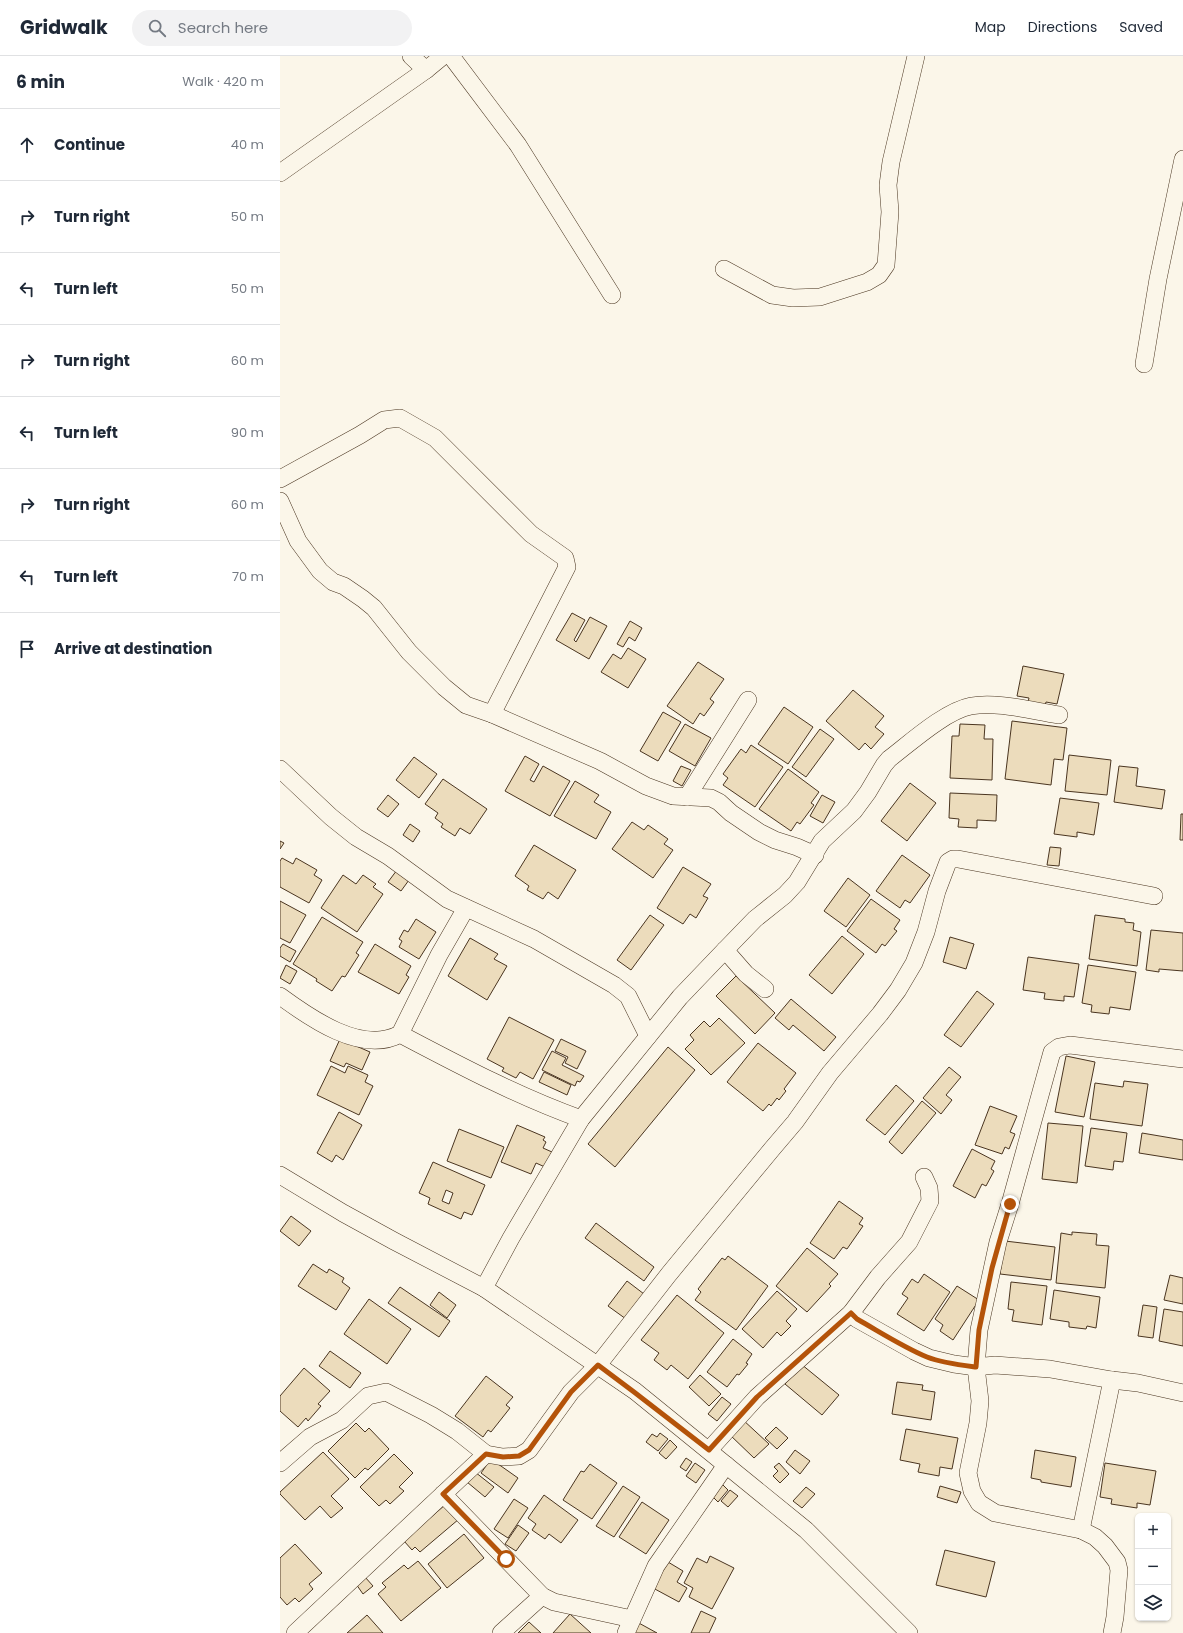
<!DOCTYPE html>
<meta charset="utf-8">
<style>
body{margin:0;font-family:Poppins,sans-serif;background:#f2f2f3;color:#1f2937}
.controls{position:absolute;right:12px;bottom:12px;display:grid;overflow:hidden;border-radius:6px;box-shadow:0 1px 3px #0004}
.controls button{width:36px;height:36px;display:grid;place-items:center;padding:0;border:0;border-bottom:1px solid #e0e1e3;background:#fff;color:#1f2937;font:20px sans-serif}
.stop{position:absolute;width:12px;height:12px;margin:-9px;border:3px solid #b45309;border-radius:50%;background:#fff}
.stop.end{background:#b45309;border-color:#fff;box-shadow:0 1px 4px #0008}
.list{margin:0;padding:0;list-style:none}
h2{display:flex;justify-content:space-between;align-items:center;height:52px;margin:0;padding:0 16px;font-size:17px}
h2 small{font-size:13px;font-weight:400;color:#747a83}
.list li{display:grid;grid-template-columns:26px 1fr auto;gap:12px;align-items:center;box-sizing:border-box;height:72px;padding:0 16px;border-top:1px solid #e0e1e3}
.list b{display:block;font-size:15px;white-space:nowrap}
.list em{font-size:13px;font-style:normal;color:#747a83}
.icon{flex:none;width:22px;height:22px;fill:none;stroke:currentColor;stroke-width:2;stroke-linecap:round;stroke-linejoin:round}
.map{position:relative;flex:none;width:903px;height:1577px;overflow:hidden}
header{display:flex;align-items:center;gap:24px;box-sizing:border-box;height:56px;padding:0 20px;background:#fff;border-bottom:1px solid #e0e1e3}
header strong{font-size:19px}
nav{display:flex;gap:22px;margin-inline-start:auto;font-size:14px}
.search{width:280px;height:36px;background:#f2f2f3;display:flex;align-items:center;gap:10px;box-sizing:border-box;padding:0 14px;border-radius:22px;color:#747a83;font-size:15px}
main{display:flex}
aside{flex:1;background:#fff}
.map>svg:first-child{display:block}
.building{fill:#ecdcbc;stroke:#4a3520;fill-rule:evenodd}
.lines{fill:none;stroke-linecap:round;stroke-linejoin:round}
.minor-casing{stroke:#4a3520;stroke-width:18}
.minor{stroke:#fbf6e9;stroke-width:17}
.route{stroke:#b45309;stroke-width:5}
</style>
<header>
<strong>Gridwalk</strong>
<div class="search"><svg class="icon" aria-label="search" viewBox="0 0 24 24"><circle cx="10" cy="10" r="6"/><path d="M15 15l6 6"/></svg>Search here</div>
<nav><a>Map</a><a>Directions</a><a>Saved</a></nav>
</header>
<main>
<aside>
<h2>6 min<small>Walk · 420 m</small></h2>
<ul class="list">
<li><svg class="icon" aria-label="ahead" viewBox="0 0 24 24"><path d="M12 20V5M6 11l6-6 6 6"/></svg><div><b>Continue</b></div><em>40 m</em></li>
<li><svg class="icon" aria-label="right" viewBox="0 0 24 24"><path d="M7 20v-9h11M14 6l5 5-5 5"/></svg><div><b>Turn right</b></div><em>50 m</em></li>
<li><svg class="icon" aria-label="left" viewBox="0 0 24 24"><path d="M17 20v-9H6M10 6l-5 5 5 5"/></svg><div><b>Turn left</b></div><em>50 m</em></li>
<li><svg class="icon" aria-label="right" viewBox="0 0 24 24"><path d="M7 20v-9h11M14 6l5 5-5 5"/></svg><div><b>Turn right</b></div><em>60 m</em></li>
<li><svg class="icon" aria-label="left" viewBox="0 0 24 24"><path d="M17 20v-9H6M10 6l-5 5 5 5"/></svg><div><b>Turn left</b></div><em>90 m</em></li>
<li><svg class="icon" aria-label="right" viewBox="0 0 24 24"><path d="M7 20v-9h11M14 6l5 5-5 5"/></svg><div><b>Turn right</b></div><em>60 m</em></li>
<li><svg class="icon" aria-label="left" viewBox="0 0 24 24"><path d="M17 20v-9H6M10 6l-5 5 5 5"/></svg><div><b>Turn left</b></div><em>70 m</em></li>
<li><svg class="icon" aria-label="arrive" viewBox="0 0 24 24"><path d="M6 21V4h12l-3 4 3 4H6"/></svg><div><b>Arrive at destination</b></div></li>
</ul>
</aside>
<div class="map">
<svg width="903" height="1577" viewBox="0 0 903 1577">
<rect width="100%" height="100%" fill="#fbf6e9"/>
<!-- building -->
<g class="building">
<path d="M292,557L305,564L294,584L296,586L310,561L327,570L309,603L276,584Z"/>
<path d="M350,565L362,572L355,585L349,581L343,591L337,588Z"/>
<path d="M348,592L366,603L348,632L321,616L333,598L341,603Z"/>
<path d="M418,606L444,623L430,643L434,646L424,660L420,657L413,668L387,650Z"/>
<path d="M743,610L784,618L777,648L766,646L765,650L748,646L749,642L737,640Z"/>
<path d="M573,634L604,660L595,671L604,678L591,693L585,687L579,694L546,665Z"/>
<path d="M504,651L533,671L508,708L478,688Z"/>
<path d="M383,656L401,666L378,705L360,695Z"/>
<path d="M732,665L787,672L783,704L774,703L771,729L725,723Z"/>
<path d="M405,668L431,682L415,710L389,695Z"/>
<path d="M680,668L705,669L704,683H713L712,724L670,722L672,680H679Z"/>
<path d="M540,673L554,683L526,721L512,711Z"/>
<path d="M471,689L503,711L475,751L443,729L448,722L443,718L461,693L466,697Z"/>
<path d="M789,699L831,704L827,739L785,735Z"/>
<path d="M245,700L259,708L250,724L254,726L263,710L290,725L270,760L225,735Z"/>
<path d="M134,701L157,718L139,742L116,724Z"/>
<path d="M401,710L411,714L402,730L393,725Z"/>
<path d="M839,710L858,712L856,730L885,734L882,753L834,746Z"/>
<path d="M508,713L539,736L531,747L534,749L520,768L517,766L511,775L479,753Z"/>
<path d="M163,723L207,753L190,778L180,772L175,780L161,771L163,768L155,762L158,757L145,748Z"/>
<path d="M295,725L319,739L314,746L331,756L316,783L274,760Z"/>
<path d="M630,727L656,747L627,785L601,765Z"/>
<path d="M670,737L717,739L716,765L697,764V772L678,771L679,763L669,762Z"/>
<path d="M108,739L119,748L108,761L97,753Z"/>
<path d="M542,739L555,746L543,767L530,760Z"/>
<path d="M780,742L819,747L814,779L797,776V781L774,778Z"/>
<path d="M901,758H903V784H900Z"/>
<path d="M352,766L364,774L368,769L388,783L384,788L393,794L373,822L332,793Z"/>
<path d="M130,768L140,775L133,786L123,779Z"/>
<path d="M0,785L4,787L0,793Z"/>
<path d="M254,789L296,814L278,843L268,836L263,843L247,834L249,830L235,820Z"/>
<path d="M770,791L781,792L779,810L767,809Z"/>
<path d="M622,799L650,819L630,847L625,844L620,852L596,835Z"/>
<path d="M2,802L13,808L16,802L37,814L34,819L42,824L29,847L0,831V805Z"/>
<path d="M403,811L431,828L423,840L428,842L416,862L410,858L403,868L377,852Z"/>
<path d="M117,814L129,824L121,835L108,826Z"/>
<path d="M63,819L76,828L83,819L96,828L93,831L103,838L77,876L41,852Z"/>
<path d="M568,822L590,839L566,871L544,855Z"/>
<path d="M591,843L620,864L614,873L617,875L605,890L602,888L596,897L567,875Z"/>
<path d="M0,845L26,859L10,887L0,882Z"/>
<path d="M370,859L384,869L351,914L337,904Z"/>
<path d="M815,859L845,863V866L854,867L853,874L861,876L857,910L809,903Z"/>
<path d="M42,861L83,886L76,897L79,899L65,921L62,920L52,935L36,925L37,923L13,908Z"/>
<path d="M136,863L156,876L139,903L119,891L122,885L119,883L124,874L128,876Z"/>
<path d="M871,874L903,877V915L879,913V916L866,914Z"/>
<path d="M562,880L584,898L552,938L529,919Z"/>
<path d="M670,881L694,888L686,913L663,906Z"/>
<path d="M190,882L218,898L214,903L227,910L207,944L168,920Z"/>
<path d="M3,888L16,895L10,906L0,900V892Z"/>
<path d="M95,888L131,910L126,919L129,921L119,938L78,916Z"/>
<path d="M748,901L799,908L794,941L784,940V945L764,943L765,937L743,934Z"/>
<path d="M6,909L17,915L10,928L0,922Z"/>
<path d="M808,909L856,916L850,954L830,951L829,958L811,956L812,949L802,947Z"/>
<path d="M456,920L495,957L475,978L436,940Z"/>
<path d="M697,935L714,948L681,991L664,979Z"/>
<path d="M511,943L556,981L544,995L513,969L509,974L495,962Z"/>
<path d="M229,961L274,984L253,1023L240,1016L236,1022L222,1015L224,1012L207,1003Z"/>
<path d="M439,962L465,987L431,1019L405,993L414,984L410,979L424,965L430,971Z"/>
<path d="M60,983L90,996L82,1014L66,1007L64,1011L50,1005Z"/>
<path d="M281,983L306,995L297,1013L285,1007L288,1001L275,995Z"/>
<path d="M478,987L516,1017L504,1033L506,1035L499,1044L497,1042L491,1050L489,1048L483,1055L447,1026Z"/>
<path d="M388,991L415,1014L335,1111L308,1088Z"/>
<path d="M272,995L286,1002L282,1009L304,1020L300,1026L297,1025L295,1030L262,1014Z"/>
<path d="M786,1000L815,1006L804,1061L775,1056Z"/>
<path d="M51,1010L65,1017L68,1010L88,1019L85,1026L93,1030L79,1059L37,1039Z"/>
<path d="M669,1011L681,1021L666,1039L672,1044L661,1058L643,1042Z"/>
<path d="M264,1016L291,1029L287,1039L259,1026Z"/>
<path d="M844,1025L868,1028L862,1070L810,1063L815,1027L843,1031Z"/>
<path d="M616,1029L634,1045L605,1079L586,1064Z"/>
<path d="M642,1045L656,1057L622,1098L609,1086Z"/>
<path d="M710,1050L737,1060L730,1076L735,1078L729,1093L725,1091L722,1098L695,1089Z"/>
<path d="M59,1056L82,1069L63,1104L56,1099L52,1106L37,1097Z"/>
<path d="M768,1067L803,1070L797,1127L762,1123Z"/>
<path d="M237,1069L265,1081L263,1084L266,1086L263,1092L272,1096L265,1111L256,1107L251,1118L221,1106Z"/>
<path d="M811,1072L847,1077L843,1106L834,1105L833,1114L805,1110Z"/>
<path d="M179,1073L224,1091L211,1122L167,1105Z"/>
<path d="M862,1077L903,1084V1104L859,1097Z"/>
<path d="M692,1093L715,1105L711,1113L714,1115L706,1130L702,1128L695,1142L673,1130Z"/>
<path d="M153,1106L205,1129L192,1159L184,1156L181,1163L148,1148L150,1142L139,1137ZM166,1134L173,1137L169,1148L162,1145Z"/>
<path d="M559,1145L583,1162L579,1168L583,1170L567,1193L563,1191L554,1203L530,1187Z"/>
<path d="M11,1160L31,1175L19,1190L0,1175Z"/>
<path d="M316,1167L374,1211L364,1225L305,1182Z"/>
<path d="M792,1176L817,1178L816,1189L829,1190L825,1232L776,1227L781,1177L792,1179Z"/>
<path d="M725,1185L775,1191L771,1224L720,1218Z"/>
<path d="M527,1192L558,1218L549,1228L551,1230L527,1256L496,1230Z"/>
<path d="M448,1200L488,1230L456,1274L415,1244L421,1236L418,1233L442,1202L445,1204Z"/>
<path d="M33,1208L47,1217L49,1213L64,1222L62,1226L70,1232L56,1254L18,1230Z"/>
<path d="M644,1218L670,1236L644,1275L617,1258L628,1242L622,1238L632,1223L638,1227Z"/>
<path d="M890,1219L903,1222V1248L884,1244Z"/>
<path d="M347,1225L364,1238L346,1263L328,1250Z"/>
<path d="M731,1226L767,1230L762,1269L732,1265L734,1254L728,1253Z"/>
<path d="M677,1230L699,1244L673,1284L660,1275L663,1269L655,1263Z"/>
<path d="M120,1231L170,1265L159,1281L108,1247Z"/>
<path d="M774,1234L820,1241L816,1272L807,1270L806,1273L789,1271V1266L770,1263Z"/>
<path d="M497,1235L517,1253L506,1265L511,1270L501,1280L497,1276L483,1292L462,1273Z"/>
<path d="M159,1236L176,1249L167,1262L150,1249Z"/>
<path d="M397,1239L444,1277L408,1323L391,1309L387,1314L374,1304L379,1297L361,1284Z"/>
<path d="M89,1243L131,1273L107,1308L64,1278Z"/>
<path d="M863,1249L877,1251L873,1282L858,1280Z"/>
<path d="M884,1253L903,1256V1290L879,1285Z"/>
<path d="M453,1283L472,1298L466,1307L468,1308L459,1319L457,1318L447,1331L427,1316Z"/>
<path d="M50,1295L81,1317L70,1332L39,1310Z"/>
<path d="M521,1308L559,1339L542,1359L505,1328Z"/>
<path d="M24,1312L50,1335L38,1348L41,1350L28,1365L26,1362L18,1371L0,1355V1340Z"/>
<path d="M420,1319L441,1338L429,1350L409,1331Z"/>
<path d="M206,1320L233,1341L226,1349L230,1352L211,1376L208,1374L203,1381L175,1360Z"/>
<path d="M617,1326L643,1329L642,1334L655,1336L651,1364L612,1358Z"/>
<path d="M442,1341L451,1348L437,1365L428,1358Z"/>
<path d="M462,1363L489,1388L474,1402L449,1378Z"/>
<path d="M76,1367L85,1376L89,1372L109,1393L88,1414L85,1412L75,1422L48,1395Z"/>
<path d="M496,1371L508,1382L497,1393L485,1382Z"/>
<path d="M626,1373L678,1382L672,1413L660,1411L659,1420L638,1416L640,1408L620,1404Z"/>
<path d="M380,1377L388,1383L378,1395L366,1386L372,1378L377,1381Z"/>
<path d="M390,1384L397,1391L386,1403L379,1397Z"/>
<path d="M515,1394L530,1405L520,1418L506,1406Z"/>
<path d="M755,1394L796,1401L791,1431L761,1426V1424L751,1422Z"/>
<path d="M43,1396L69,1423L51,1440L63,1452L51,1462L40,1450L25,1464L0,1438V1436Z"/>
<path d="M114,1398L133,1417L119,1431L124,1435L110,1448L106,1444L99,1450L80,1431Z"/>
<path d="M406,1402L412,1406L406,1415L400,1411Z"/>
<path d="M211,1403L238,1422L228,1437L201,1417Z"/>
<path d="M415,1407L425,1414L416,1427L406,1420Z"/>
<path d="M499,1407L509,1418L500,1427L493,1420L498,1415L494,1411Z"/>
<path d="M825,1407L876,1415L870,1449L857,1447V1452L831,1448L832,1443L820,1441Z"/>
<path d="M310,1408L337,1427L312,1463L283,1444L301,1415L304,1416Z"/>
<path d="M195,1416L214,1431L205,1441L187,1426Z"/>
<path d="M441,1427L448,1434L438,1446L431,1439Z"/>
<path d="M343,1430L360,1441L334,1481L316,1470Z"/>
<path d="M660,1430L681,1436L677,1447L657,1441Z"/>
<path d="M526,1431L535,1438L522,1452L513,1445Z"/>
<path d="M450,1434L458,1440L448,1451L441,1445Z"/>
<path d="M264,1439L298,1464L281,1487L269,1478L265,1483L252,1474L256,1468L248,1462Z"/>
<path d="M234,1443L248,1452L228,1482L214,1473Z"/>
<path d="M362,1446L389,1464L366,1498L339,1481Z"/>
<path d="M166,1448L179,1463L140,1496L135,1491L132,1494L124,1485Z"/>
<path d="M238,1469L249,1477L236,1495L225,1488Z"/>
<path d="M184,1478L204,1502L167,1532L148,1508Z"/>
<path d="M15,1488L42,1517L29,1528L33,1533L19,1546L15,1542L7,1549L0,1541V1502Z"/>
<path d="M665,1494L715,1506L706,1541L656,1529Z"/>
<path d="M430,1500L454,1512L432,1553L409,1541L413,1532L404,1527L417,1502L427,1507Z"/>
<path d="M138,1505L161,1532L121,1565L98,1538L106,1531L102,1527L124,1509L128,1513Z"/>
<path d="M388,1506L403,1515L397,1526L407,1532L399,1546L373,1532Z"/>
<path d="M85,1521L93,1530L83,1538L76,1528Z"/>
<path d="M421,1555L436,1562L429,1577H411Z"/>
<path d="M290,1558L311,1577H273Z"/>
<path d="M87,1559L103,1577H67Z"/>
<path d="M249,1566L261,1577H238Z"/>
<path d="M357,1566L377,1577H354Z"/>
</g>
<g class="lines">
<defs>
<g id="minor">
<path d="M131,0L146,14"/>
<path d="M171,0L238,89L332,239"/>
<path d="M0,117L146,14L163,0"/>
<path d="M444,213L492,239L513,242L540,241L587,226L599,219L606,209L610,156L608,129L611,106L636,0"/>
<path d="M864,308L878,223L903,103"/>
<path d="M0,423L80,379L104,364L120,362L155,382L251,478L285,502L287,511L212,658"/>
<path d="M0,445L18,485L40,515L53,526L64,530L83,543L94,552L129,596L164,631L186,649L212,658L320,705L366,730L393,740L431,742L439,746L451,757L479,776L495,784L517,791L535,799"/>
<path d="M0,713L51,761L76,781L108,800L167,843L254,883L334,929L348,940L368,980"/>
<path d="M407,741L468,644"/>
<path d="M485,933L466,918L445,894L475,863L505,839L517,826L542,785L574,755L588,736L604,709L609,703C630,687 665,655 691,650C717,645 752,655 779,659"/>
<path d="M0,940C30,962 82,999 120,978L159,899L186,852"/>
<path d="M120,978C179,1009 237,1040 301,1063"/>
<path d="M0,1119L63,1157L114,1185L204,1232L355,1335L526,1474L629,1577"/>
<path d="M204,1232L231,1182L301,1063L400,941L445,894"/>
<path d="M571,1257L577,1263L634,1295L649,1302L674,1308L696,1311L715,1309L770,1313L832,1324L858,1327L903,1337"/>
<path d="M429,1394L477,1341L571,1257L598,1221L629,1186L650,1145L649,1132L644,1121"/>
<path d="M0,1407L30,1381L62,1364L88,1340L106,1336L151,1359L177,1375L206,1398L223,1401L239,1400L249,1394L291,1336L318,1309L389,1218L492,1093L515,1066L550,1017L600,958L618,934L634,907L646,876L657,835L668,806L673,803H678L874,840"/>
<path d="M163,1438L262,1540L274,1546L352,1563"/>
<path d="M801,1474L832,1324"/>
<path d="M15,1577L206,1398"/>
<path d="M221,1577L262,1540"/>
<path d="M346,1577L376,1510L446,1409"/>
<path d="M832,1577L835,1561L839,1514L837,1506L825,1490L815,1481L801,1474L715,1457L699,1447L692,1435L688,1417L698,1367L700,1345L696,1311L699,1274L718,1186L730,1148L772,996L779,991L790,989L903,1003"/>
</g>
</defs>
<!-- minor casing -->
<use href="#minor" class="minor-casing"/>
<!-- minor -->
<use href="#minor" class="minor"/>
</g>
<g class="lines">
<!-- route -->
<path class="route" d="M226,1503L163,1438L206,1398L223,1401L239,1400L249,1394L291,1336L318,1309L354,1336L429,1394L477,1341L571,1257L577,1263C600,1276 623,1291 647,1301C662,1307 680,1309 696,1311L699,1274L712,1212L730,1148"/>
</g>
</svg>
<div class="controls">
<button>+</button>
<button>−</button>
<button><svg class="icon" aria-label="layers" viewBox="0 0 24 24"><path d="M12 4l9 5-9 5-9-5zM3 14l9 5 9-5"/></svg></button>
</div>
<div class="stop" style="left:226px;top:1503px"></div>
<div class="stop end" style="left:730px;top:1148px"></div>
</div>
</main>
